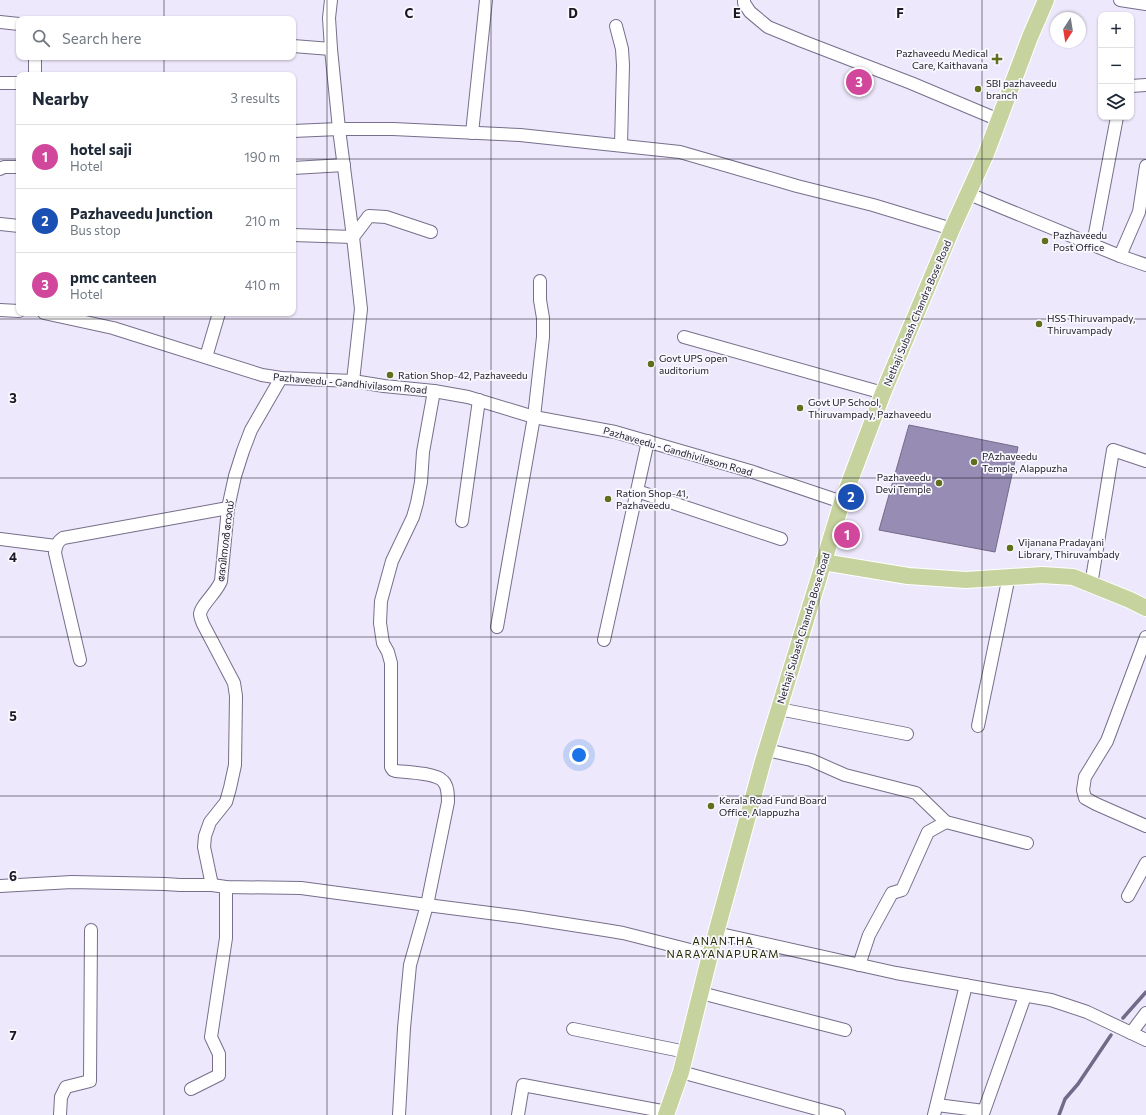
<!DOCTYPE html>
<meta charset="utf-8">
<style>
body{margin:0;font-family:Commissioner,"Noto Sans Malayalam",sans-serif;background:#f2f2f3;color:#1f2937}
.controls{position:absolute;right:12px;top:12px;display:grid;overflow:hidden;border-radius:8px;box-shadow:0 1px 3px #0004}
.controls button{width:36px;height:36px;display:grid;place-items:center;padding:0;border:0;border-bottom:1px solid #e0e1e3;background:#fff;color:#1f2937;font:20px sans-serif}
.compass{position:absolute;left:1050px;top:12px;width:36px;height:36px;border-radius:50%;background:#fff;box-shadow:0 1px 3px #0004;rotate:192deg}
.you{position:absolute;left:579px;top:755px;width:14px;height:14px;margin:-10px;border:3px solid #fff;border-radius:50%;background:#1a73e8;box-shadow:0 0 0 6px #1a73e833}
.badge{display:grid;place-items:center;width:26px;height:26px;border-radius:50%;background:#b45309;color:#fff;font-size:13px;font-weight:700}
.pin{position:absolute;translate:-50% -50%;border:2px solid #fff;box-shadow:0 1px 4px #0006}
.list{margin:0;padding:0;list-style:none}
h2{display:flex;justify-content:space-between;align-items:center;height:52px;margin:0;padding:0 16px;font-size:17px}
h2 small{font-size:13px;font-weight:400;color:#747a83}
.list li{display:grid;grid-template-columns:26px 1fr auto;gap:12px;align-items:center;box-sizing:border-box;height:64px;padding:0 16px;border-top:1px solid #e0e1e3}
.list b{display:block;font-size:15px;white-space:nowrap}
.list p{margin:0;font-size:13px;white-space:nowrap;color:#747a83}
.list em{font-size:13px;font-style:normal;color:#747a83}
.icon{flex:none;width:22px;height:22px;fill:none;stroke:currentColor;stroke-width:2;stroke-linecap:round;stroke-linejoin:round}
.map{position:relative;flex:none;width:1146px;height:1115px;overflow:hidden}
.search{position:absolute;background:#fff;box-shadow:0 1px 3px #0004;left:16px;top:16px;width:280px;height:44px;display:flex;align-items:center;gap:10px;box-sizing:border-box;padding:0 14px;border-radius:8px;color:#747a83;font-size:15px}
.panel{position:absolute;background:#fff;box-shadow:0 1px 3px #0004;left:16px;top:72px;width:280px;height:244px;border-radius:8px}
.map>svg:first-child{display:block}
.water{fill:#978cb4;stroke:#726a89}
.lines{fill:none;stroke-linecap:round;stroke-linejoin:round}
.stream{stroke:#726a89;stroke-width:3.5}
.minor-casing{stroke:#776f8b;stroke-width:14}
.major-casing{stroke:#fff;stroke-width:18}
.minor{stroke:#fff;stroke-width:12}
.major{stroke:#c7d39e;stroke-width:16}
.grid{fill:none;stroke:#1c1924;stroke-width:1;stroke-opacity:0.55}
.poi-dot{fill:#5f6f1b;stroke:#f9f8fe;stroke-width:1.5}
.labels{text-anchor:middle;stroke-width:3.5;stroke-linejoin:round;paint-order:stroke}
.poi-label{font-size:10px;fill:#1c1924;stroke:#f9f8fe;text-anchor:start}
.street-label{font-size:10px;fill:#1c1924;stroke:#f9f8fe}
.neighbourhood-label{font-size:11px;letter-spacing:1px;fill:#262e06;stroke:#f9f8fe}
.grid-label{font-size:13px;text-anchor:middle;font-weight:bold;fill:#1c1924;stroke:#f9f8fe;stroke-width:3.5;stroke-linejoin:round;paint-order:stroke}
</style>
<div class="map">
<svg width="1146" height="1115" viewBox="0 0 1146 1115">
<rect width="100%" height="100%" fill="#ede8fb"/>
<!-- water -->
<path class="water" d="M909,425L1018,447L995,552L879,530Z"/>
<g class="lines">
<!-- stream -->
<g class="stream">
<path d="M1123,1018L1146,992"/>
<path d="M1059,1115L1065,1099L1078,1084L1111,1035"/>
</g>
<defs>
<g id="minor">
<path d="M331,0L329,18L331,49L339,129L353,237L361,309L353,381"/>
<path d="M744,0V3L750,12L768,27L802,41L911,83L999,120"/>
<path d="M1120,0L1146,4"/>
<path d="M0,22L19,24"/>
<path d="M616,26L622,49L623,65L621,145"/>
<path d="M293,46L331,49"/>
<path d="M35,57V75"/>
<path d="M0,83H19"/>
<path d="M1131,86L1146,85"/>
<path d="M293,131L339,129H393L520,135L680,152L797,186L873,205L952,229"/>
<path d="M472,133L486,0"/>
<path d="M293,168L344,165"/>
<path d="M0,169L4,167H19"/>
<path d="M969,194L1120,256L1146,265"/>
<path d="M0,224L19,226"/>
<path d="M293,235L353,237L369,216L386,217L431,232"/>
<path d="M1093,244L1117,117"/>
<path d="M1120,256L1139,212L1146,166"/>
<path d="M0,310L19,311"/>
<path d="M44,313L113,328L262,375L281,378L353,381L384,386L434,391L468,397L534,417L615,432L750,471L842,502"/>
<path d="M684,337L883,393"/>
<path d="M206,357L219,313"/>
<path d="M637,491L781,539"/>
<path d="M462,521L479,400"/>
<path d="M0,539L56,546"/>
<path d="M1091,585L1113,450L1146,461"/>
<path d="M497,627L534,417L543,337V318L540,300V281"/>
<path d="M1146,637L1107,741L1085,777L1083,790L1085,798L1096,804L1146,826"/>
<path d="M604,640L648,441"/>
<path d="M80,660L55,553C56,546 57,542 63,538L228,508"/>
<path d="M779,709L907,734"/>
<path d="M978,726L1009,576"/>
<path d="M767,750L811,760L845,775L916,793L946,822L1027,843"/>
<path d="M212,885L204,847L205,836L210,822L226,802L230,788L235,765L236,696L234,683L203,624C202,621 200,617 200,614C201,605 217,592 221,581L228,508L235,476L243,451L251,430L281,378"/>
<path d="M0,886L72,882L165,884L180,885H212L226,887L301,888L427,905L521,917L605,930L623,933L710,955"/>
<path d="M1128,896L1146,863"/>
<path d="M716,933L896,973L1051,1000L1087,1012L1146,1040"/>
<path d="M859,965L869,935L892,893L902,890L928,832L946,822"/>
<path d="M701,993L845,1030"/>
<path d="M573,1029L686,1052"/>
<path d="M1131,1033L1146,1013"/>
<path d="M681,1072L839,1115"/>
<path d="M191,1089L219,1075V1054L211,1037L226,938V887"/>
<path d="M937,1105L984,1111L1025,996"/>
<path d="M60,1115L61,1097L66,1087L90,1081L91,930"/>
<path d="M399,1115L404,1028L410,965L427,905L448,802C448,795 448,786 443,781C436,773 407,772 396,771L393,770L391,767V663L388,652L383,643L380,623L381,601L392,561L413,517L417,503L421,482L423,452L434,391"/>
<path d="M518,1115L523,1085L667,1112"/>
<path d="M934,1115L966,985"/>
</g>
<g id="major">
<path d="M823,562L908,576L966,580L1042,575L1073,577L1130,600L1146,608"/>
<path d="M666,1115L681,1072L710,955L763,761L842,502L883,393L952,229L986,154L1030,37L1046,0"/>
</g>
</defs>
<!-- minor casing -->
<use href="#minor" class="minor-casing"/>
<!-- major casing -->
<use href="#major" class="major-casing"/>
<!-- minor -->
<use href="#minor" class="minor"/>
<!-- major -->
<use href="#major" class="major"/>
</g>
<!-- grid -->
<path class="grid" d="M164,0V19M327,0V1115M491,0V1115M655,0V1115M819,0V1115M982,0V1115M164,57V75M0,159H19M293,159H1146M164,313V1115M0,319H1146M0,478H1146M0,637H1146M0,796H1146M0,956H1146"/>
<!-- markers -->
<g class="poi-dot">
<path d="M995 53h4v4h4v4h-4v4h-4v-4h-4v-4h4z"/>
<circle cx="978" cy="89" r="4"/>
<circle cx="1045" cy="241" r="4"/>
<circle cx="1039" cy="324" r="4"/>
<circle cx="651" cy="364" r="4"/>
<circle cx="390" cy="375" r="4"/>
<circle cx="800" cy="408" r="4"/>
<circle cx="974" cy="462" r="4"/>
<circle cx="939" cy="483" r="4"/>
<circle cx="608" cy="499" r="4"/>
<circle cx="1010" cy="548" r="4"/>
<circle cx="711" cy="806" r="4"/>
</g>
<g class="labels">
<!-- poi labels -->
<g class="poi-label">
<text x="988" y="57" text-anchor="end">Pazhaveedu Medical<tspan x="988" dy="12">Care, Kaithavana</tspan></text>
<text x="986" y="87">SBI pazhaveedu<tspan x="986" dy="12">branch</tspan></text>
<text x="1053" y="239">Pazhaveedu<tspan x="1053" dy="12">Post Office</tspan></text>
<text x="1047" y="322">HSS Thiruvampady,<tspan x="1047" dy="12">Thiruvampady</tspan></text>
<text x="659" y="362">Govt UPS open<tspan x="659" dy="12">auditorium</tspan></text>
<text x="398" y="379">Ration Shop-42, Pazhaveedu</text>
<text x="808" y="406">Govt UP School,<tspan x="808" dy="12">Thiruvampady, Pazhaveedu</tspan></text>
<text x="982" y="460">PAzhaveedu<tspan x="982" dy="12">Temple, Alappuzha</tspan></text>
<text x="931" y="481" text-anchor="end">Pazhaveedu<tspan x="931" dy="12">Devi Temple</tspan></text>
<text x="616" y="497">Ration Shop-41,<tspan x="616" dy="12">Pazhaveedu</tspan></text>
<text x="1018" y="546">Vijanana Pradayani<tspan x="1018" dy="12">Library, Thiruvambady</tspan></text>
<text x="719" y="804">Kerala Road Fund Board<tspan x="719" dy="12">Office, Alappuzha</tspan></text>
</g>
<!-- street labels -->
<g class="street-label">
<text transform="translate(917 313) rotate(-67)" y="4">Nethaji Subash Chandra Bose Road</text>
<text transform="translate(350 383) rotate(5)" y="4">Pazhaveedu - Gandhivilasom Road</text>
<text transform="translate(678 451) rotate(16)" y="4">Pazhaveedu - Gandhivilasom Road</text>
<text transform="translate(225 541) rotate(-83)" y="4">ദേവിനഗർ റോഡ്</text>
<text transform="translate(803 628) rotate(-73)" y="4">Nethaji Subash Chandra Bose Road</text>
</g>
<!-- neighbourhood labels -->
<g class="neighbourhood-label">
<text x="723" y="945">ANANTHA<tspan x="723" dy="13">NARAYANAPURAM</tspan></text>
</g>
</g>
<g class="grid-label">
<text x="409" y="18">C</text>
<text x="573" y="18">D</text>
<text x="737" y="18">E</text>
<text x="900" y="18">F</text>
<text x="13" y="403">3</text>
<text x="13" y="562">4</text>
<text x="13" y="721">5</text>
<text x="13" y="881">6</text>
<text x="13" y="1040">7</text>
</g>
</svg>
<div class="controls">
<button>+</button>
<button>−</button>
<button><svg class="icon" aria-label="layers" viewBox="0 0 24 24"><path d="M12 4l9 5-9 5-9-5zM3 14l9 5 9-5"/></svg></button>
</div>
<svg class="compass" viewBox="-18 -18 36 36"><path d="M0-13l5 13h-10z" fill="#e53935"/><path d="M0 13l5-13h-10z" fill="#747a83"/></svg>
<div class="you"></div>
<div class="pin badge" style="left:847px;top:535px;background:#d1479c">1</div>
<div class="pin badge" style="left:851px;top:497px;background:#1a4fb4">2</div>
<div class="pin badge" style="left:859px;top:82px;background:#d1479c">3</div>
<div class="search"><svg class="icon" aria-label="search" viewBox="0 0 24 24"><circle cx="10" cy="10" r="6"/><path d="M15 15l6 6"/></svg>Search here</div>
<section class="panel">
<h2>Nearby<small>3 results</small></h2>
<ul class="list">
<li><span class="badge" style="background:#d1479c">1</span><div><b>hotel saji</b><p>Hotel</p></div><em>190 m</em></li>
<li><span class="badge" style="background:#1a4fb4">2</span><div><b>Pazhaveedu Junction</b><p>Bus stop</p></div><em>210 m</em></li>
<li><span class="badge" style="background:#d1479c">3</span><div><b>pmc canteen</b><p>Hotel</p></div><em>410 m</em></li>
</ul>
</section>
</div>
